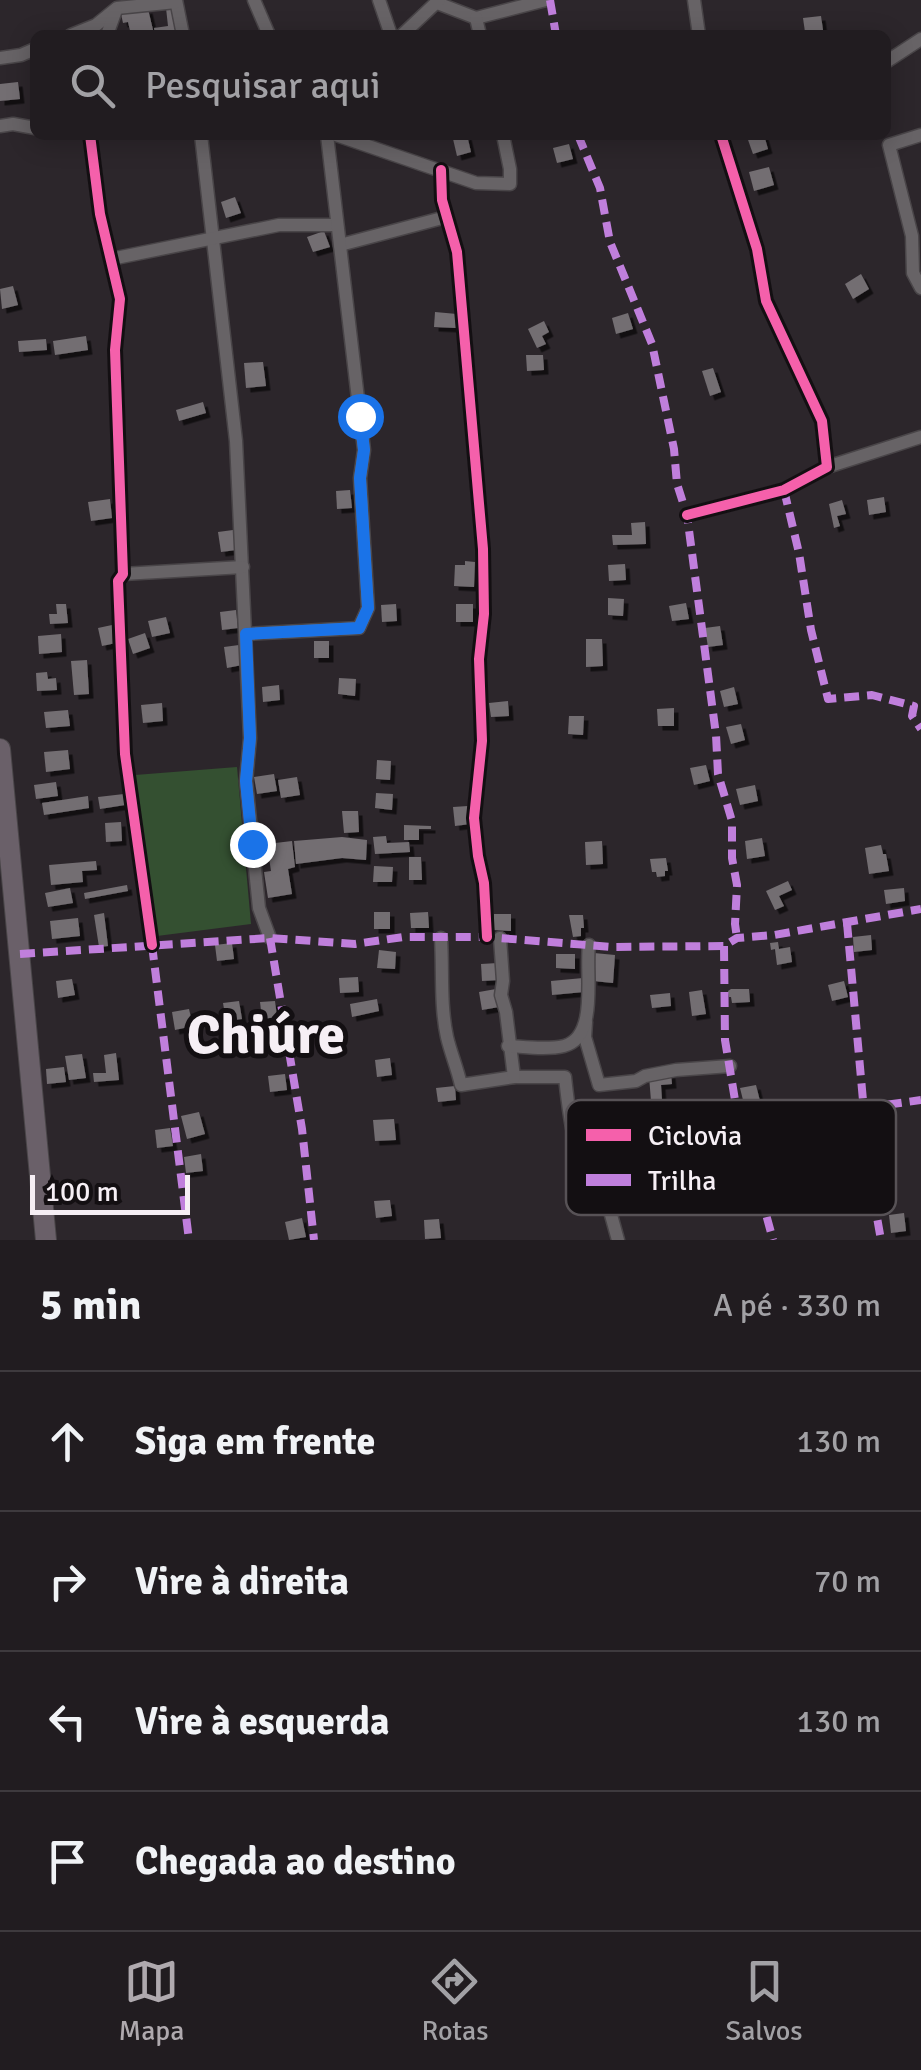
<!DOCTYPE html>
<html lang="pt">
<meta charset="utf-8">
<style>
body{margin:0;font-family:Signika,sans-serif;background:#292529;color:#f1f3f6}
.scale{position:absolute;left:30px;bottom:25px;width:160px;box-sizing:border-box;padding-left:10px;border:5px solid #f6eff5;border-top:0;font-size:28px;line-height:35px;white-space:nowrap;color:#f6eff5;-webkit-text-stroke:8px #130f12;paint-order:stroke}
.stop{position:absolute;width:30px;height:30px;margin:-22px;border:8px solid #1a73e8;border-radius:50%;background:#fff}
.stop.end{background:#1a73e8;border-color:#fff;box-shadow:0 2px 10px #0008}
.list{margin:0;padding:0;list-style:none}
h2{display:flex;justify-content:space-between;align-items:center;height:130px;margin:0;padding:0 40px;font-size:42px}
h2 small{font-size:32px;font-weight:400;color:#a2a1a5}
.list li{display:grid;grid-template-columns:65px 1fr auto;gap:30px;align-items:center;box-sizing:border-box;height:140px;padding:0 40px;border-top:2px solid #3e3a3e}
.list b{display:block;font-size:38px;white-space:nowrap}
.list em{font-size:32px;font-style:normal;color:#a2a1a5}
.icon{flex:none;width:55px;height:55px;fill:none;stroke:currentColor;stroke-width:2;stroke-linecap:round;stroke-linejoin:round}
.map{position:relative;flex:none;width:921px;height:1240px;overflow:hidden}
.search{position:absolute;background:#211c20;box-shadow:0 5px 25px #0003;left:30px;right:30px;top:30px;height:110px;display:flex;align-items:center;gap:25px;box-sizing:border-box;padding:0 35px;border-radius:15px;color:#a2a1a5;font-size:38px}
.sheet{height:690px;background:#211c20}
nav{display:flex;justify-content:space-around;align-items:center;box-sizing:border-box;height:140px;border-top:2px solid #3e3a3e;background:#211c20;font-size:28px;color:#a2a1a5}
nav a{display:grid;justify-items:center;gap:5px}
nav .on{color:#afa9ae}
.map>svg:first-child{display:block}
.green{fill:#345031}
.building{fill:#736e72;filter:url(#shadow)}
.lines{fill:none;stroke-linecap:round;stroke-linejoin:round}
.minor-casing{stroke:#494548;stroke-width:15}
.trunk-casing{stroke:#494548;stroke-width:22}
.minor{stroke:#676366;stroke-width:12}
.trunk{stroke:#6a6069;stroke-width:20}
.quiet{stroke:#c07fdc;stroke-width:8;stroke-dasharray:15 8;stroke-linecap:butt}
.cycleway-casing{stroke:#130f12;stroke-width:16}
.cycleway{stroke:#f560ab;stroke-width:10}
.route{stroke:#1a73e8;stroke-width:12}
.labels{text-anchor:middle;stroke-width:10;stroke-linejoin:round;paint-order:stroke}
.town-label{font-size:55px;font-weight:bold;fill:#f6eff5;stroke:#130f12}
.key{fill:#130f12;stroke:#575256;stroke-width:2.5}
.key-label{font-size:28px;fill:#f6eff5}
</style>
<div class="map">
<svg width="921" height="1240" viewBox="0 0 921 1240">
<defs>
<filter id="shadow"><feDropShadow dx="4.5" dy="4.5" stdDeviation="0" flood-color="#0009"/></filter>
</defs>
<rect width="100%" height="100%" fill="#2c262b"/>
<!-- green -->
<path class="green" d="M237,767L251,924L157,936L135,775Z"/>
<!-- building -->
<g class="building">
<path d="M173,7L176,35H155L154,28L168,26L166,8Z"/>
<path d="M148,9L154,34L131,35L128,22L123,23L121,14Z"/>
<path d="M821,16L823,30L805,32L803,18Z"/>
<path d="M18,82L20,99L0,101V84Z"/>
<path d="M467,135L471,152L457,156L453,139Z"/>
<path d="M752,135H764L768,149L753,154L747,137Z"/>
<path d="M569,144L573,159L557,163L553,148Z"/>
<path d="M769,167L774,185L754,191L749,172Z"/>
<path d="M235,197L241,213L226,218L221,202Z"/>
<path d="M324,231L330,247L313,252L307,237Z"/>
<path d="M861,274L869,289L853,299L845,284Z"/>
<path d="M13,286L18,305L2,309L0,289Z"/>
<path d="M435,312L457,314L456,328L434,327Z"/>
<path d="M628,313L633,329L616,334L612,318Z"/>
<path d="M544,321L549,332L542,336L546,344L537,348L528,329Z"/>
<path d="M86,336L88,350L55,355L53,341Z"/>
<path d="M46,339L47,350L19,352L18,341Z"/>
<path d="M526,355H543L544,370L527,371Z"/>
<path d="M263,362L266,386L246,388L244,363Z"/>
<path d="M713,368L721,392L710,396L702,371Z"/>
<path d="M203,402L206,413L179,421L176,410Z"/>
<path d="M350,490L352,508L337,509L336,491Z"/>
<path d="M884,497L886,512L869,515L867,500Z"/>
<path d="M110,499L112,518L91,521L88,502Z"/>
<path d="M842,500L846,514L837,516L840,526L834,528L829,504Z"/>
<path d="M645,522L646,544L613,545L612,535H632L631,523Z"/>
<path d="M233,530L236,550L221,552L218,532Z"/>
<path d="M465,561L475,562L474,587L454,586L455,565H465Z"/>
<path d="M625,564L626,580L609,581L608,565Z"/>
<path d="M608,598L624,599L623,616L608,615Z"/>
<path d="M686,603L689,619L672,621L669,606Z"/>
<path d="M56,604H66L68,623L50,624L49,614H57Z"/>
<path d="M396,604L397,621L382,622L381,605Z"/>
<rect x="456" y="604" width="17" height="18"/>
<path d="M236,610L238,628L222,630L220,612Z"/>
<path d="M166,617L170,633L152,637L148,621Z"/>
<path d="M112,625L116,643L102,646L98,628Z"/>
<path d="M720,626L723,645L708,647L705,628Z"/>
<path d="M145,633L150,648L133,654L128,639Z"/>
<path d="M61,634L62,652L39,654L38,636Z"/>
<path d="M586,639H602L603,666L586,667Z"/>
<rect x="314" y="641" width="15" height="17"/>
<path d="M239,645L242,665L227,668L224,647Z"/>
<path d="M87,660L89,694L74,695L71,661Z"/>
<path d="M47,672L48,679L56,678L57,690L37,691L36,673Z"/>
<path d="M339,678L356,679L355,696L338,694Z"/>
<path d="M279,685L280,700L263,702L262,687Z"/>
<path d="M734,687L738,704L724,707L720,691Z"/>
<path d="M508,701L509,716L491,717L489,703Z"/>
<path d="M162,703L163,721L143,723L141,705Z"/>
<path d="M674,708V726H658L657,709Z"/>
<path d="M68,710L70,726L46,728L44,712Z"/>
<path d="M569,716H584L583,735L568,734Z"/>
<path d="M741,724L745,740L731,744L726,727Z"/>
<path d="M68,750L70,769L46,772L44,752Z"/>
<path d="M377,760L391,761L390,780L376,779Z"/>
<path d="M706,765L710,781L694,785L690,768Z"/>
<path d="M274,774L277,791L257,794L254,777Z"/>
<path d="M297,777L300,795L281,798L278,780Z"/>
<path d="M56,782L58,796L36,799L34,785Z"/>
<path d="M755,785L758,801L740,805L736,789Z"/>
<path d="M376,793L393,794L392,810L375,808Z"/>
<path d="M124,794L125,805L100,809L98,797Z"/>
<path d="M88,796L89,808L44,815L42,803Z"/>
<path d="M468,806L470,824L455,826L453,807Z"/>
<path d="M342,811H358L359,832L344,833Z"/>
<path d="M121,822L122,841L106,842L105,823Z"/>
<path d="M404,825L431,826V829H419V840H404Z"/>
<path d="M386,836L387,843L409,842L410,852L375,854L373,837Z"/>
<path d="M342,837L367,840L366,860L342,858L296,864L294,841Z"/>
<path d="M762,838L765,856L747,859L745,841Z"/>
<path d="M292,841L295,867L288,869L292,894L268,898L264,872L271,871L267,844Z"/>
<path d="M602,841L603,864L586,865L585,842Z"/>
<path d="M881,845L883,854H886L889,871L869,874L865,848Z"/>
<path d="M409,857H421L422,880H409Z"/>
<path d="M666,858L668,871H665V876L657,877L656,872H652L650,859Z"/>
<path d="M96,861L97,870L82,871L83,882L51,885L49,865Z"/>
<path d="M374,866L393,867L392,882H373Z"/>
<path d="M788,881L792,890L779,896L784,906L775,910L766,891Z"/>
<path d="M127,885L128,891L85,899L84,893Z"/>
<path d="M70,888L73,903L48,907L45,893Z"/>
<path d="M904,888L905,901L886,904L884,890Z"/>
<rect x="374" y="912" width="16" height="17"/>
<path d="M428,912L429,928H411L410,913Z"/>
<path d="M104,913L108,946L99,947L94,915Z"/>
<path d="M494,914H511V931L494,930Z"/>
<path d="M569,915H583L584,928H581V936L573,937Z"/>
<path d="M78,918L80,936L52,939L50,921Z"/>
<path d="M871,935L872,950L854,952L853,937Z"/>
<path d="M778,942L779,949L790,947L792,962L777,965L775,949L771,950L770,943Z"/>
<path d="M232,943L234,959L217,961L215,945Z"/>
<path d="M379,950L396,952L395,969L377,968Z"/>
<path d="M594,953L615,955L613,983L593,981Z"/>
<path d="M556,954H575V969L556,968Z"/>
<path d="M498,963L500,980L482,981L481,964Z"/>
<path d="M358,977L359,992L340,993L339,978Z"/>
<path d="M583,978L584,992L552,995L551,981Z"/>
<path d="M72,979L75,995L58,998L56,981Z"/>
<path d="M844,981L848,997L832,1001L828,985Z"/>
<path d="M496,989L499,1007L482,1010L479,992Z"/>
<path d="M731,989H749L750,1002L732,1003L731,997H729L728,991Z"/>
<path d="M702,990L706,1014L692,1016L689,992Z"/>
<path d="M670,993L671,1006L652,1008L650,995Z"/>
<path d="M377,999L379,1011L352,1017L350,1004Z"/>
<path d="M239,1001L242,1019L226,1021L223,1003Z"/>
<path d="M275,1001L277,1017L262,1019L260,1002Z"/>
<path d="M189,1009L193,1026L175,1030L172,1012Z"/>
<path d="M116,1053L119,1080L94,1082L93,1073H106L104,1055Z"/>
<path d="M82,1054L86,1078L69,1080L65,1056Z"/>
<path d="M390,1058L392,1075L377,1077L375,1060Z"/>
<path d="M64,1067L66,1082L47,1084L46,1069Z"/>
<path d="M285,1074L287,1090L270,1092L268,1076Z"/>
<path d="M671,1074L672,1084L661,1085L662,1100L651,1101L649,1076Z"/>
<path d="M756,1085L760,1101L744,1104L740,1088Z"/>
<path d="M455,1086L456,1100L438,1102L436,1088Z"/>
<path d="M199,1112L205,1134L187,1139L181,1116Z"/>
<path d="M394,1119L396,1140L375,1141L373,1120Z"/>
<path d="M170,1128L173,1146L157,1148L155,1130Z"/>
<path d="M201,1154L203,1171L186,1173L184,1157Z"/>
<path d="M390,1200L392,1216L376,1218L374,1201Z"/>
<path d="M904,1213L906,1231L891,1233L889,1215Z"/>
<path d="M302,1218L306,1237L289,1240L285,1222Z"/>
<path d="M439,1219L441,1238L425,1239L424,1220Z"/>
</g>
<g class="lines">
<defs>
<g id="minor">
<path d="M176,0L183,35"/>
<path d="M254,0L269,35"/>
<path d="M379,0L391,35"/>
<path d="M694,0L699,35"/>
<path d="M437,3L476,18L546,0"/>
<path d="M476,18L480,35"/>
<path d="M71,35L96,25L117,8L176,2"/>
<path d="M107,35L116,10"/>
<path d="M402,35L439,0"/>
<path d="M0,58L21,55L35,49"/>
<path d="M886,62L921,39"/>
<path d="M0,126L13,124L35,128"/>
<path d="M90,135L100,214L120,299L115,350L123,574L118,581L125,754L152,945"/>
<path d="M201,135L236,441L250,738L246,781L259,908L270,938"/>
<path d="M336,135L476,183L510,184V169L503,135"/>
<path d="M921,135L889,145L912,236L913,273L921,288"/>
<path d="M441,170L442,200L457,252L483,549L484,614L479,659L482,741L474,818L478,856L484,883L487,937"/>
<path d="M340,245L446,217"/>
<path d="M111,259L279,225H336"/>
<path d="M827,467L921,437"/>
<path d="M687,515L784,490L827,467L822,421L766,301L757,249L721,135"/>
<path d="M123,574L243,567"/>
<path d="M246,634L359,628L368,608L360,478L364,450L327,135"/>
<path d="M441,938C443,970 440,1005 447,1037C451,1054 457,1067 461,1085L514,1077H565C568,1104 574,1172 599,1185V1189L608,1204L618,1240"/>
<path d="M500,938L503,981L501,995L506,1012L514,1077"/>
<path d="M586,1022L585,1037L599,1085L636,1081L645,1076L676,1070L730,1066"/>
<path d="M508,1046C526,1047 547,1050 564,1046C599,1037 585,972 589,945"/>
</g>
<path id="trunk" d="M0,749L46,1240"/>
</defs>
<!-- minor casing -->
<use href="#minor" class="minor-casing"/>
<!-- trunk casing -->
<use href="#trunk" class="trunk-casing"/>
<!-- minor -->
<use href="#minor" class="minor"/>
<!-- trunk -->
<use href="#trunk" class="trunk"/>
<!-- quiet -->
<g class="quiet">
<path d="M550,0L556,35"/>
<path d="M578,135L600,188L610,242L652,344L674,449L677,484L687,515L716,735L718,774L732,821V858L737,885L735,924L737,938"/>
<path d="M784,490L799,553L811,630L828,699L872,695L914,706L912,716L921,729"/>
<path d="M847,923L870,1178L881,1240"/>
<path d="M270,938L302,1129L314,1240"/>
<path d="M152,945L189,1240"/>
<path d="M724,946L725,1040L735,1100L773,1240"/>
<path d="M20,954L270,938L355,944L403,937H487L612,947L724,946L737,938L774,935L921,909"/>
<path d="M864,1108L921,1100"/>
</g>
<defs>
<g id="cycleway">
<path d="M90,135L100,214L120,299L115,350L123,574L118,581L125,754L152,945"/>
<path d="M441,170L442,200L457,252L483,549L484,614L479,659L482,741L474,818L478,856L484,883L487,937"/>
<path d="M687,515L784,490L827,467L822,421L766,301L757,249L721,135"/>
</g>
</defs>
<!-- cycleway casing -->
<use href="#cycleway" class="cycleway-casing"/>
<!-- cycleway -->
<use href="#cycleway" class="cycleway"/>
</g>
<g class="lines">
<!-- route -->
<path class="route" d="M252,844L246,781L250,738L246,634L359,628L368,608L360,478L364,450L360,416"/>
</g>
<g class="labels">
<!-- town labels -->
<g class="town-label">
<text x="266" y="1053">Chiúre</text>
</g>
</g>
<!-- legend -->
<rect x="566" y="1100" width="330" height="115" rx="15" class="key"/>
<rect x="586" y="1129" width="45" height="12" fill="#f560ab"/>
<rect x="586" y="1174" width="45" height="12" fill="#c07fdc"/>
<g class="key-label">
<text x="648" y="1145">Ciclovia</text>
<text x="648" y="1190">Trilha</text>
</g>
</svg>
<div class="scale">100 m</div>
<div class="stop" style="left:360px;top:416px"></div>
<div class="stop end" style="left:252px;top:844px"></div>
<div class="search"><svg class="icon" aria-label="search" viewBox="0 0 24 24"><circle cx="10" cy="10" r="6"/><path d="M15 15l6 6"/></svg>Pesquisar aqui</div>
</div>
<section class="sheet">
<h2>5 min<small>A pé · 330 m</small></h2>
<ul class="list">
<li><svg class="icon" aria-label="ahead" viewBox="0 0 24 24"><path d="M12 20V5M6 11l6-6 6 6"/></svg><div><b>Siga em frente</b></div><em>130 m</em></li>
<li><svg class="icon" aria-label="right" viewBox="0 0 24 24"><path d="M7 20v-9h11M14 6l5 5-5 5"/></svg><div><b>Vire à direita</b></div><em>70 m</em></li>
<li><svg class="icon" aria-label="left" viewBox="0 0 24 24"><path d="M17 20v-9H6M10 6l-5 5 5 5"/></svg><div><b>Vire à esquerda</b></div><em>130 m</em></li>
<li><svg class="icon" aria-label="arrive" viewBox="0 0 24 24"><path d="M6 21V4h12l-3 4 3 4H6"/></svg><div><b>Chegada ao destino</b></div></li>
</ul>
</section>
<nav>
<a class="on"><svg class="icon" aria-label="map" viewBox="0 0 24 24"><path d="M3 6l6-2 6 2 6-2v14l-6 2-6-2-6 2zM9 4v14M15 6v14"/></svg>Mapa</a>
<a><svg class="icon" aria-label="directions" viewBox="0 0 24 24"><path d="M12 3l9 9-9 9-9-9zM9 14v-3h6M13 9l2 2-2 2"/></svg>Rotas</a>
<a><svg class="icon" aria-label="saved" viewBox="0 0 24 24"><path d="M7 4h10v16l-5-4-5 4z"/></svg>Salvos</a>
</nav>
